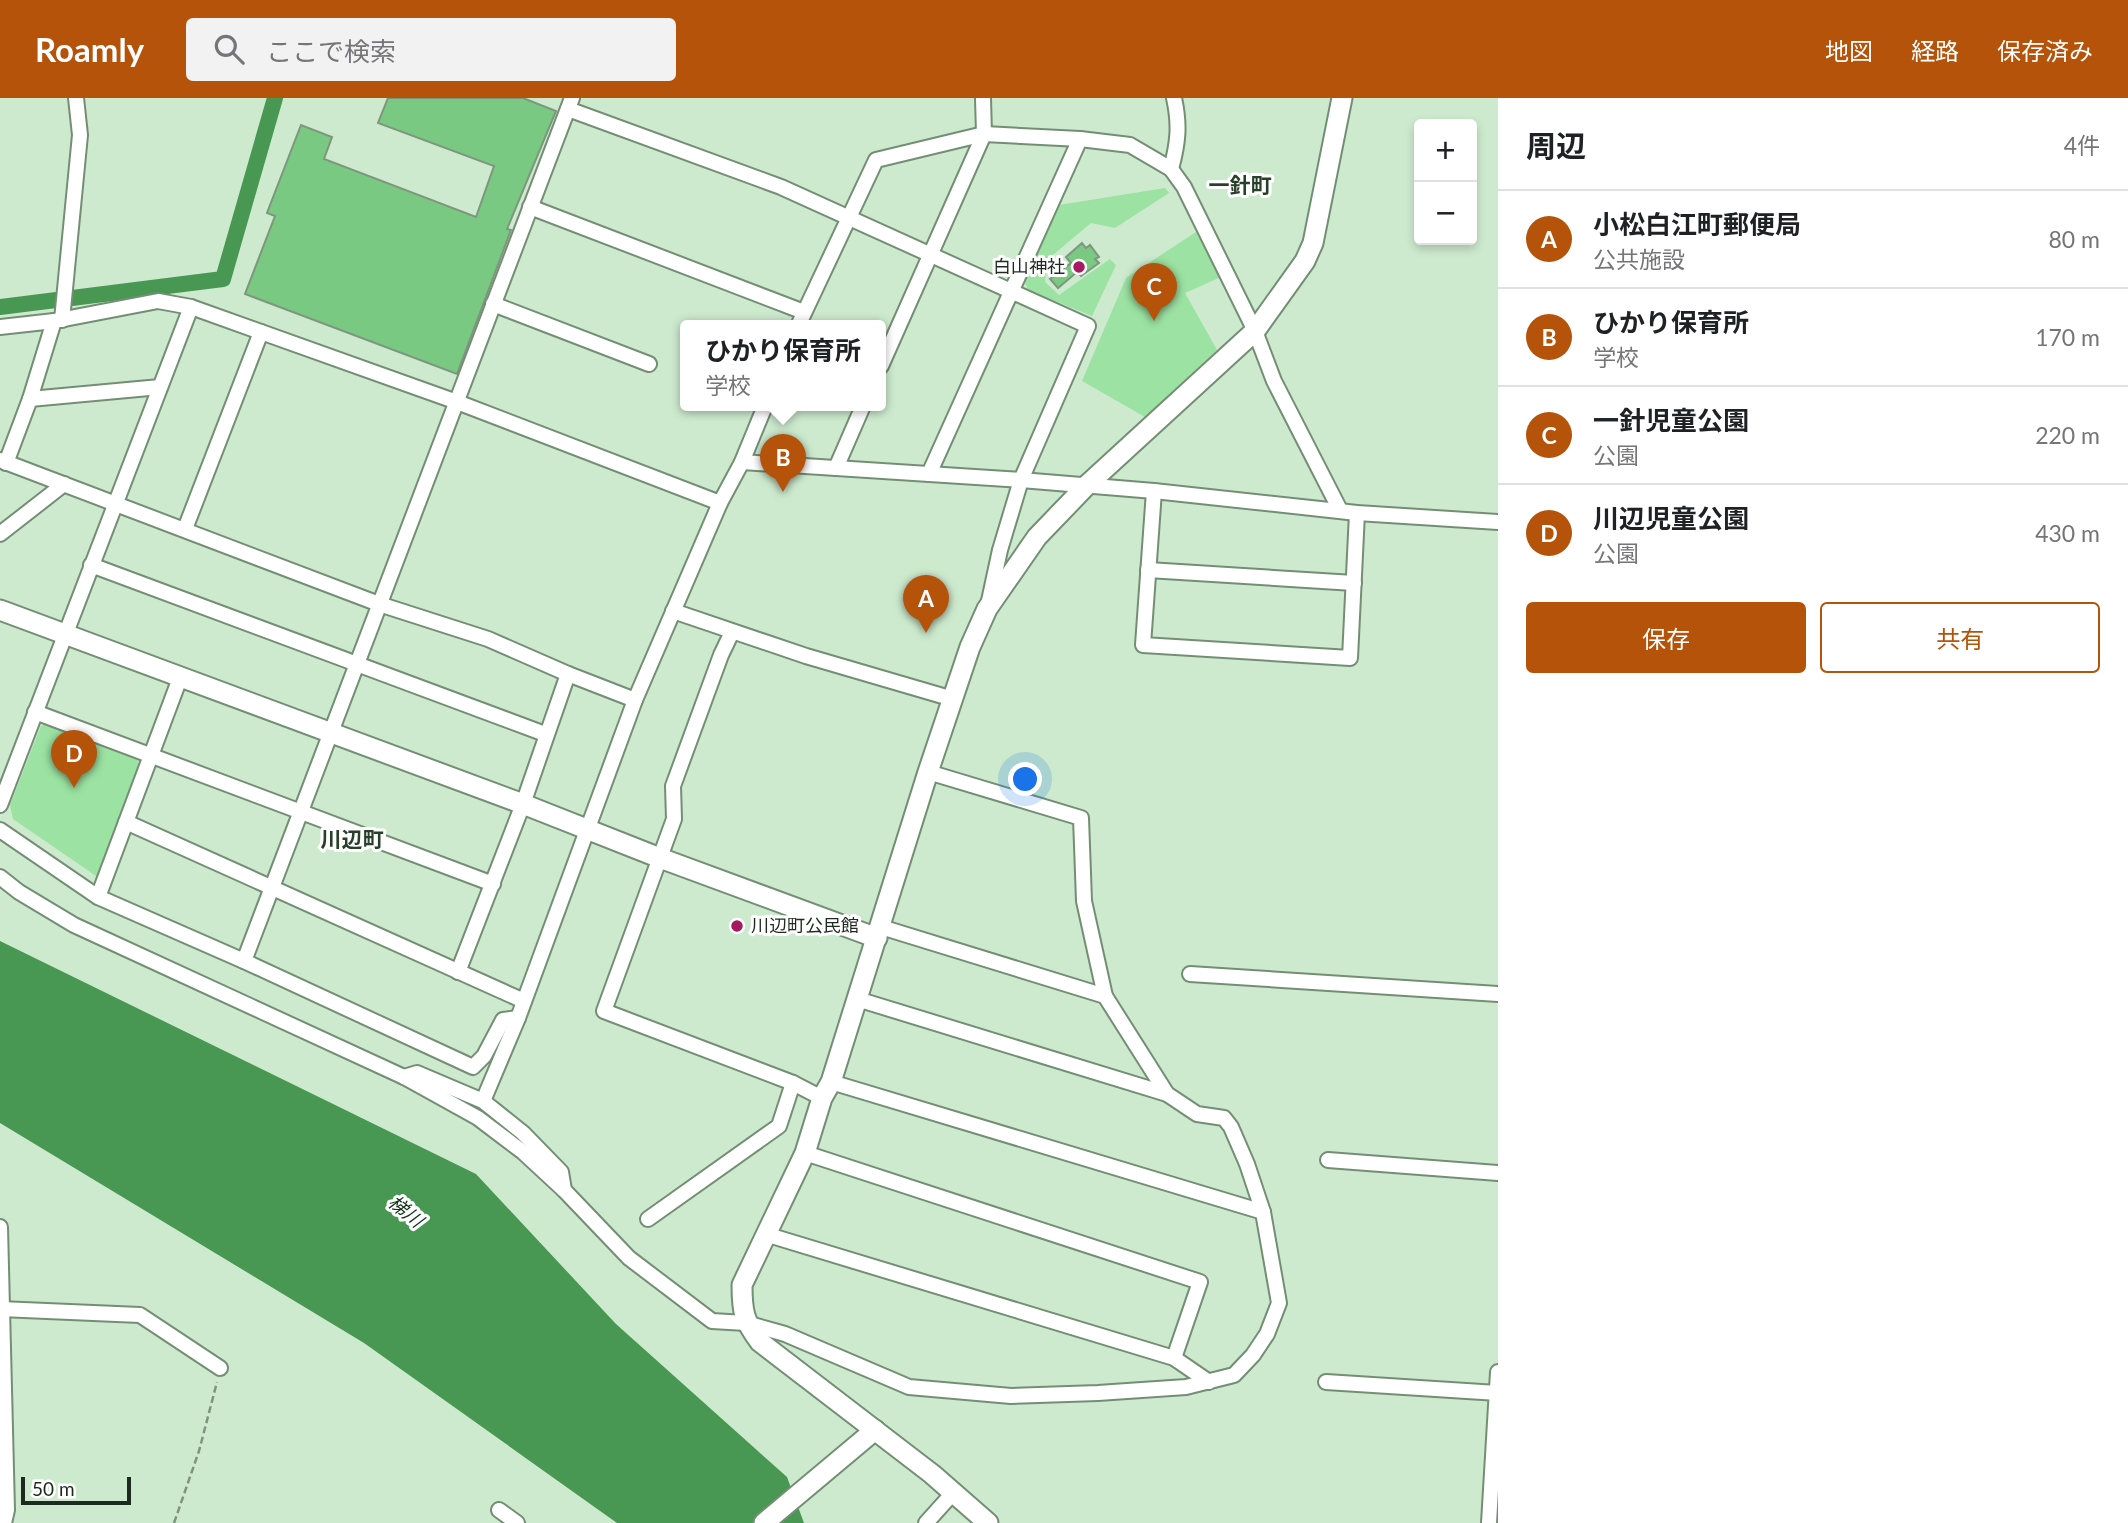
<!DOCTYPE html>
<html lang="ja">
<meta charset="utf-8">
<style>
body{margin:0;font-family:Lato,"Noto Sans JP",sans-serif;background:#f2f2f2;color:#202124}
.controls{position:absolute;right:21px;top:21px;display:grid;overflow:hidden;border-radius:7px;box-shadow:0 4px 10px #0003}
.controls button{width:63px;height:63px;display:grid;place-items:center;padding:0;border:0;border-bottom:2px solid #e0e0e0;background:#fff;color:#202124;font:35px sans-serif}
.scale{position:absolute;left:21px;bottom:18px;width:110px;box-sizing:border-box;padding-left:7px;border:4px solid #1e291f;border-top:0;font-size:19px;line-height:24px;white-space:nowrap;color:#1e291f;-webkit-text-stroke:5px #fff;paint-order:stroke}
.you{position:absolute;left:1026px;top:682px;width:24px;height:24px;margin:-18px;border:5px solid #fff;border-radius:50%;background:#1a73e8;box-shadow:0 0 0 10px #1a73e833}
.badge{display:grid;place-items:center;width:46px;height:46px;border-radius:50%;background:#b45309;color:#fff;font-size:23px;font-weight:700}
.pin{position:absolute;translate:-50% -58px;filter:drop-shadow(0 2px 4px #0008)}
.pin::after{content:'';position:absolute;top:37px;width:24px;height:21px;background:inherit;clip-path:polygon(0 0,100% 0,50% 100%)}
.popup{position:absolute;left:680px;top:222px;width:206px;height:91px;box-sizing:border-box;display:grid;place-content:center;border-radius:7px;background:#fff;filter:drop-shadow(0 2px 5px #0005);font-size:23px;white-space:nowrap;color:#757577}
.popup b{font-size:26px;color:#202124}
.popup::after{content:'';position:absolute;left:50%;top:100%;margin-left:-14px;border:14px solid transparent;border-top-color:#fff}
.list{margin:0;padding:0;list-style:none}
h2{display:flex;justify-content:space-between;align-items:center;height:91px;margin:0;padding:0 28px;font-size:30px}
h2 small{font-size:23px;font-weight:400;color:#757577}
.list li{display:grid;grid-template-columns:46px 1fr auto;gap:21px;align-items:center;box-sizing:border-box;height:98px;padding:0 28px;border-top:2px solid #e0e0e0}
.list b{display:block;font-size:26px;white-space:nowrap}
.list p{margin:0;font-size:23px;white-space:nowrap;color:#757577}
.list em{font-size:23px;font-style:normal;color:#757577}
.actions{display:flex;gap:14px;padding:21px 28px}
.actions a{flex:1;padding:16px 0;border:2px solid #b45309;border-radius:7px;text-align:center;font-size:24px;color:#b45309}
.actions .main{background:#b45309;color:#fff}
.icon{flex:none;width:38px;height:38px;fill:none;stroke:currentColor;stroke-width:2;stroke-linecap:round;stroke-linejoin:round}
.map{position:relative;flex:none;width:1498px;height:1425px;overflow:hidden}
header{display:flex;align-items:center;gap:42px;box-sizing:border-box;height:98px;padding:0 35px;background:#b45309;color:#fff}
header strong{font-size:33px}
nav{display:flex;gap:38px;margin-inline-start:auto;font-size:24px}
.search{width:490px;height:63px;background:#f2f2f2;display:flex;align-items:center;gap:18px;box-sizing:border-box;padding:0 24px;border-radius:7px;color:#757577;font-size:26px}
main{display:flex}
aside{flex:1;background:#fff}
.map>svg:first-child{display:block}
.green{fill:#9ce2a2}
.water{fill:#489752}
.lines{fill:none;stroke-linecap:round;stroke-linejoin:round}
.canal{stroke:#489752;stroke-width:16}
.building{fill:#7ac982;stroke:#7d977e;stroke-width:2}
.street-casing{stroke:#748e75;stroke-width:18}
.secondary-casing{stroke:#748e75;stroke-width:23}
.path{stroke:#7f9480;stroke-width:2.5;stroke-dasharray:7 3.5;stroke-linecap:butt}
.street{stroke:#fff;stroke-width:14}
.secondary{stroke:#fff;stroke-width:19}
.poi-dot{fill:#a51a60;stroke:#fff;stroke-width:2.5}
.labels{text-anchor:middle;stroke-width:6;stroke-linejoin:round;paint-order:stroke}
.poi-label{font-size:18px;fill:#1e291f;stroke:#fff;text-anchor:end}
.water-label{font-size:19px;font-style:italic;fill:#133317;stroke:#fff}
.quarter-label{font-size:21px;font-weight:bold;fill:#283f29;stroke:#fff}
</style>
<header>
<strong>Roamly</strong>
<div class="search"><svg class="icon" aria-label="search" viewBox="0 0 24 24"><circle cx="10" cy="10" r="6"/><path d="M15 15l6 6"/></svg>ここで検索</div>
<nav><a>地図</a><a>経路</a><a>保存済み</a></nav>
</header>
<main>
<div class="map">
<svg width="1498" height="1425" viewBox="0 0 1498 1425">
<rect width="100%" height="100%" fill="#cdeace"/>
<!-- green -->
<g class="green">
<path d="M1165,90L1169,95L1115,130L1091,125L1047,162L1045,184L1059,197L1110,161L1116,167L1092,218L1028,192L1023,180L1059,107Z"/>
<path d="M1196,134L1221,179L1185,195L1217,252L1145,319L1082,283L1126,180Z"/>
<path d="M50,625L138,658L139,673L99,780L13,721L10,707L41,628Z"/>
</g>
<!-- water -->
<path class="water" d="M0,843L476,1076L616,1226L787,1379L804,1425H617L364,1245L0,1025Z"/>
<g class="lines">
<!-- canal -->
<path class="canal" d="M0,209L223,181L275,0"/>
</g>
<!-- building -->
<g class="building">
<path d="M388,0H523L556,13L507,131L511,132L457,276L245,196L275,118L267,115L301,27L332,39L324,61L476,119L494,68L378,25Z"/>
<path d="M1082,145L1086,150L1090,147L1099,159L1095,161L1099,165L1081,178L1077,174L1058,190L1050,181L1071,165L1066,159Z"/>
</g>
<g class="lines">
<defs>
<g id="street">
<path d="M568,11L781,89L1088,228L1021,382L1000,452L989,503"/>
<path d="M1171,71C1178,45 1180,27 1174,0"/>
<path d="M530,109L804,214"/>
<path d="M493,206L649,266"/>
<path d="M62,222L80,37L76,0"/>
<path d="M798,228L876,62L984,36L1080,41L1130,47L1171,71L1184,89L1255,233L1274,283L1340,412"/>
<path d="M0,229L54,223L158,203L191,209L457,304L720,405"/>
<path d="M881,268L984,36L983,0"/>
<path d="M30,301L160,289"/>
<path d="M0,362L379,506L488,541L568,576L635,602"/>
<path d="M742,364L1021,382L1154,393L1357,415L1498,424"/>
<path d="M6,365L30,301L54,223"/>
<path d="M836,370L863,308"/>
<path d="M929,376L1080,41"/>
<path d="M1154,393L1143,547L1350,560L1357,415"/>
<path d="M185,431L261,234"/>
<path d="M0,436L64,386"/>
<path d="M91,467L545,636"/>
<path d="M1148,472L1354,485"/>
<path d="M673,513L806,558L953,601"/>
<path d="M732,534L721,557L673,688L674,721L604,913L793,985L822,1000"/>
<path d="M35,614L493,786"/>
<path d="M0,707L191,209"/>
<path d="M126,724L524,903"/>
<path d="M0,732L98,799L244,863L473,969L484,958L503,922L518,920"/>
<path d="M0,779L19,794L74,827L404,979L478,1020L523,1054L564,1092L629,1160L712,1223L746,1225L785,1236L909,1289L1011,1298L1098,1295L1186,1289L1234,1277L1253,1257L1267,1236L1279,1205L1263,1114L1247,1066L1231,1029L1224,1020L1197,1016L1167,996L1105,898L1084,803L1081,720L928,674"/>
<path d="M98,799L180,580"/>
<path d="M881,829L1105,898"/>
<path d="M244,863L572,0"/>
<path d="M458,874L523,706L568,576"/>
<path d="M1190,876L1498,896"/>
<path d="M857,901L1167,996"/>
<path d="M404,979L417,975L483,1003L523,1035L561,1074L564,1092"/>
<path d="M831,984L1263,1114"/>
<path d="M483,1003L518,920L635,602L720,405L742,364L765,308"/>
<path d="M805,1055L1200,1184L1174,1260"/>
<path d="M1328,1062L1498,1075"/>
<path d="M648,1121L779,1028L793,985"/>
<path d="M0,1129L7,1412L4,1425"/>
<path d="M765,1136L1174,1260L1209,1284"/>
<path d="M0,1211L140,1217L220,1270"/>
<path d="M1326,1284L1498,1295"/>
<path d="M499,1412L517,1425"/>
<path d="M926,1425L953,1395"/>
<path d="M1489,1425L1498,1274"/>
</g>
<g id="secondary">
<path d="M0,512L523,706L660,760L877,840"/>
<path d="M764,1425L875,1332"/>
<path d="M988,1425L932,1376L760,1244C744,1223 742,1214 742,1187L805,1055L822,1000L831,984L928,674L970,549L987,511L1037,439L1087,387L1255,233L1305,163L1313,145L1342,0"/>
</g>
</defs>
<!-- street casing -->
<use href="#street" class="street-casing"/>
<!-- secondary casing -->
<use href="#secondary" class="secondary-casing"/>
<!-- path -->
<path class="path" d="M174,1425L199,1353L217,1284"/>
<!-- street -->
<use href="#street" class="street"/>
<!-- secondary -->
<use href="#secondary" class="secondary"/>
</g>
<!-- markers -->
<g class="poi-dot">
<circle cx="1079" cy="169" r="7"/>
<circle cx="737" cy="828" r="7"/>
</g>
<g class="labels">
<!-- poi labels -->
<g class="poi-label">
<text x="1065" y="175">白山神社</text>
<text x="751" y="834" text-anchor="start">川辺町公民館</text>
</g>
<!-- water labels -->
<g class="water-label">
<text transform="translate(406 1113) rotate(39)" y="7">梯川</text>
</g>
<!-- quarter labels -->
<g class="quarter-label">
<text x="1240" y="95">一針町</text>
<text x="352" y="749">川辺町</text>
</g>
</g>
</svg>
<div class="controls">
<button>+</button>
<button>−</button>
</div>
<div class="scale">50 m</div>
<div class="you"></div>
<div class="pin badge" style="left:926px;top:535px">A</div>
<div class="pin badge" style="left:783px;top:394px">B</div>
<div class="popup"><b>ひかり保育所</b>学校</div>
<div class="pin badge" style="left:1154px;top:223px">C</div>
<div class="pin badge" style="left:74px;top:690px">D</div>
</div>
<aside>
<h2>周辺<small>4件</small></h2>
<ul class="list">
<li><span class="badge">A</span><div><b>小松白江町郵便局</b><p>公共施設</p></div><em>80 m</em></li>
<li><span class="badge">B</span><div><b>ひかり保育所</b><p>学校</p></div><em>170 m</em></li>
<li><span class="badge">C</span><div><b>一針児童公園</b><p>公園</p></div><em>220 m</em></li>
<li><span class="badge">D</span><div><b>川辺児童公園</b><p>公園</p></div><em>430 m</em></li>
</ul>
<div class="actions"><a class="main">保存</a><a>共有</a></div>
</aside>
</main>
